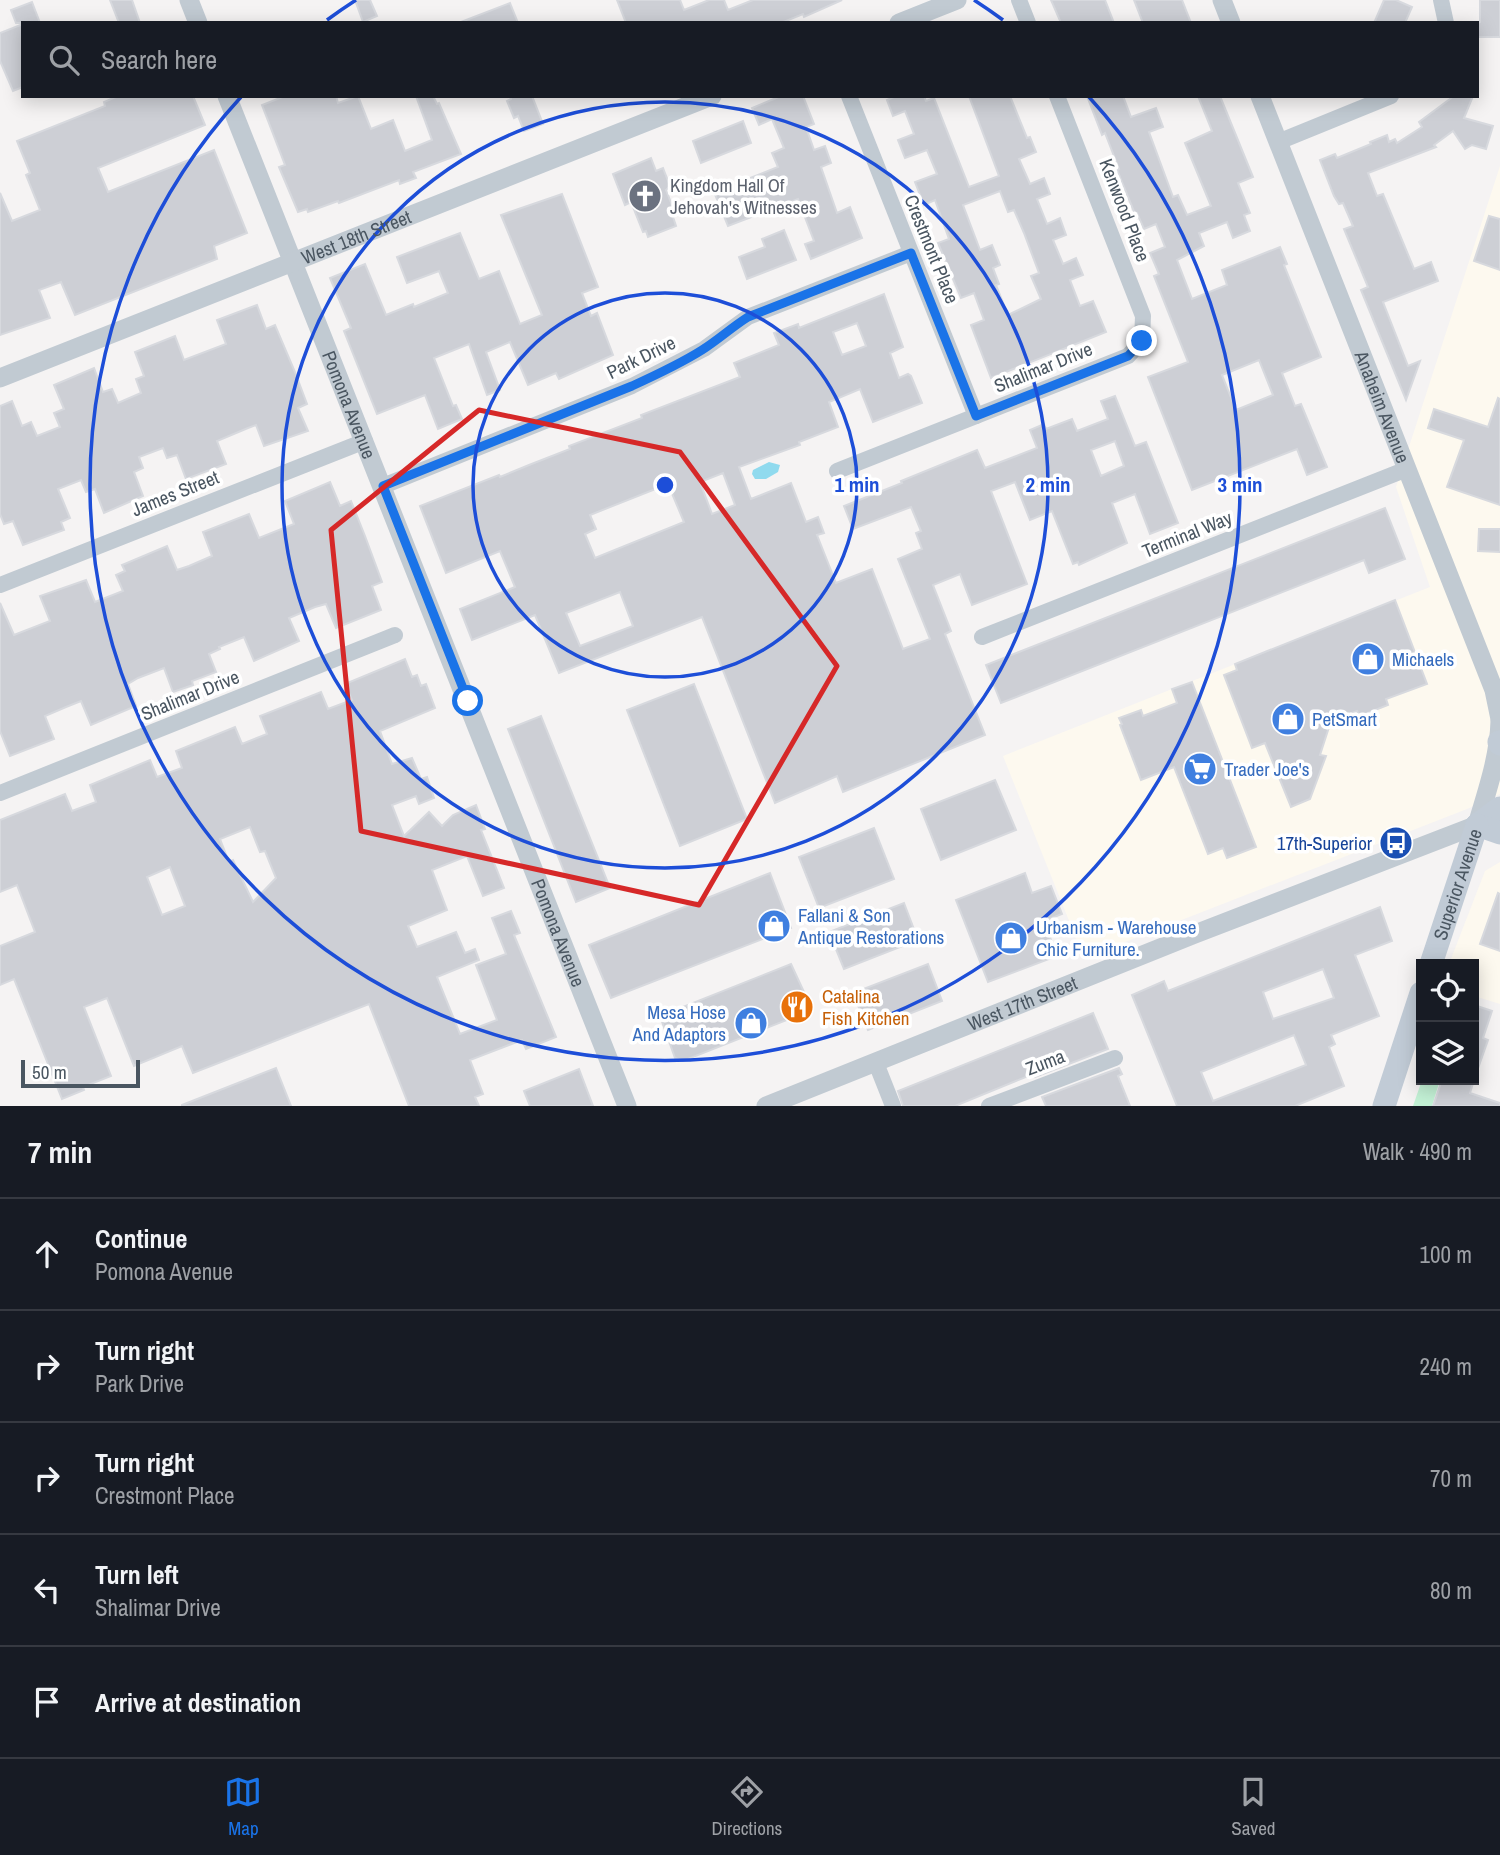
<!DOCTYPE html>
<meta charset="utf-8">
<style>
body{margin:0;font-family:"Archivo Narrow",sans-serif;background:#242831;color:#f1f3f6}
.controls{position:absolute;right:21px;bottom:21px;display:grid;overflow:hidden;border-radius:0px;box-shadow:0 4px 18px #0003}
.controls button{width:63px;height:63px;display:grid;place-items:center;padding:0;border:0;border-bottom:2px solid #363941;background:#171b24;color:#f1f3f6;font:35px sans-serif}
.scale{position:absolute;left:21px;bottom:18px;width:119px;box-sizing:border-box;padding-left:7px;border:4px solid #4a5661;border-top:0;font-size:19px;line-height:24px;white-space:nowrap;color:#4a5661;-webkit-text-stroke:5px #fff;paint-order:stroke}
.stop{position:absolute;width:21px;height:21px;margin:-16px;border:5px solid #1a73e8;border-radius:50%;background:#fff}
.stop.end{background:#1a73e8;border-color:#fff;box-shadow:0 2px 7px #0008}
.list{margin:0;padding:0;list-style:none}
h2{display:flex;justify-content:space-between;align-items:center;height:91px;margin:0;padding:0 28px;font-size:30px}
h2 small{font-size:23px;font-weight:400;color:#9ea1a6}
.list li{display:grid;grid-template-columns:46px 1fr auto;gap:21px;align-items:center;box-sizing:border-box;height:112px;padding:0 28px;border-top:2px solid #363941}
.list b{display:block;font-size:26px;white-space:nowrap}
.list p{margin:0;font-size:23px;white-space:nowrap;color:#9ea1a6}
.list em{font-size:23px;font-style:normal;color:#9ea1a6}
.icon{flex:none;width:38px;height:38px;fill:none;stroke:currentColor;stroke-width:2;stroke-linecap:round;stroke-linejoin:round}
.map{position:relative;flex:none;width:1500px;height:1106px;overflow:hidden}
.search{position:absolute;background:#171b24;box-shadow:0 4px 18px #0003;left:21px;right:21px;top:21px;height:77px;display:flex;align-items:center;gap:18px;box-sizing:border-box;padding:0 24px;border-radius:0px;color:#9ea1a6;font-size:26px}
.sheet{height:651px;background:#171b24}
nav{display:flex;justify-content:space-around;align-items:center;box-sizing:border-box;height:98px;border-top:2px solid #363941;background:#171b24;font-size:19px;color:#9ea1a6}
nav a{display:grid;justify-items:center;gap:4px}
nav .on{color:#1a73e8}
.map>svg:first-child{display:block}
.commercial{fill:#fdf9ef}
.green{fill:#c3f1d5}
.water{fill:#90daee}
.building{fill:#cdcfd5;stroke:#d7d9de;stroke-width:2;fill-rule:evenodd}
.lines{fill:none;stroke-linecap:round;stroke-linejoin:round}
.minor{stroke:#c1cad2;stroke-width:16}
.tertiary{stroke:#c1cad2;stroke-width:19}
.secondary{stroke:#c1cbd6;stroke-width:23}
.route{stroke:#1a73e8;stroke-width:9}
.marked{fill:none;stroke:#d62828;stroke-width:5;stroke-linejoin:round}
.ring{fill:none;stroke:#1d4ed8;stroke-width:3.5}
.labels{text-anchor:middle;stroke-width:7;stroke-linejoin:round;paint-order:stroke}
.worship-label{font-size:19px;fill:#5b616d;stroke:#fff;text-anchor:start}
.street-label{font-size:19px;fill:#4a5661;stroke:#fff}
.shop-label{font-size:19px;fill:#366cbe;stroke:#fff;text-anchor:start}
.transit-label{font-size:19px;fill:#164399;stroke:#fff;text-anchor:end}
.food-label{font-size:19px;fill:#c56008;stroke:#fff;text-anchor:start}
.centre{fill:#1d4ed8;stroke:#fff;stroke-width:3.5}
.ring-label{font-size:21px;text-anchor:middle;font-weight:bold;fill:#1d4ed8;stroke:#fff;stroke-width:7;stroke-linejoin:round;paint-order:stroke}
</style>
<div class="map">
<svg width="1500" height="1106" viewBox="0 0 1500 1106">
<rect width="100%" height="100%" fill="#f5f3f3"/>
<!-- commercial -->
<g class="commercial">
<path d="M1500,166V794L1467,809L1084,958L1003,756L1430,587L1396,487Z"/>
<path d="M1500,862V1004L1474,996V964H1449L1485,871Z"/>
</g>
<!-- green -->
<path class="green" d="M1422,1080H1440L1432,1106H1413Z"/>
<!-- water -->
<path class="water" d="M769,462L780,465L778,472L766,479H755L752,474L753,470Z"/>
<!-- building -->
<g class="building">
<path d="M110,0H132L140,23H119Z"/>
<path d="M355,0H370L377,16L363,22Z"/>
<path d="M617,0H680L684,10L709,0H724L728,10L753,0H842L804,17L803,14L781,23H626Z"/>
<path d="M1051,0H1105L1114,23H1061Z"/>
<path d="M1134,0H1182L1191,23H1143Z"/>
<path d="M1384,0H1396L1412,7L1405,23H1374Z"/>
<path d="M1480,0H1500V37H1478L1477,23L1480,22Z"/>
<path d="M32,2L40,23H16L11,10Z"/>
<path d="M510,3L518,23H461V22Z"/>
<path d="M23,24V87L13,91L0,61V33Z"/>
<path d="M118,96H193L205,125L98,168L108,192L214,150L247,233L214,246L217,259L75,315L61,282L39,290L50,318L0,335V193L12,221L40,210L26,175L30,173L17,141L105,106L104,102Z"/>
<path d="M285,96H336L338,103L358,96L371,129L393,120L405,151L432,140L416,96H433L437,104L439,103L461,154L413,172L416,178L400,184L399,180L339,203L338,201L308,212L307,209L298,212L279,167L285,165L262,105Z"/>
<path d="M510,96H532L543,124L524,131L518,116L514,118L507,101L511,99Z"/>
<path d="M781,96H803L814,124L806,127L814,150L825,146L831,163L821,167L837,213L850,207L862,238L811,259L805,244L814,241L798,199L728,226L714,192L778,167L772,153L784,148L772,119L759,125L752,108Z"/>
<path d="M896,96H924L926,101L934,98L969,187L999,176L969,96H1010L1027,138L1030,137L1036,152L1019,159L1030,184L1044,178L1050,194L1037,199L1047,224L1060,218L1066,235L1053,240L1063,264L1076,258L1083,275L1070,280L1080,306L1093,301L1106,332L991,378L971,325L984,320L974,293L961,298L938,243L949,239L935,200L924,205L915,182L937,174L927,150L905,158L898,140L914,134L905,111L893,116L887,100ZM1000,191L1008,212L1014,210L1024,233L1039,273L1031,276L1041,299L1008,315L996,285L999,284L993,268L1000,265L992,245L980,250L963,205Z"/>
<path d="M1087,96H1123L1131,117L1156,108L1163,127L1149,132L1173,197L1178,195L1187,215L1211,206L1185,143L1212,131L1198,96H1220L1253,177L1238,183L1250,213L1244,215L1250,231L1233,238L1227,222L1199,233L1204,246L1177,260L1192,299L1227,285L1222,270L1280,247L1287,264L1284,265L1321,357L1282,373L1295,406L1301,404L1327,467L1307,475L1297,449L1192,490L1148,377L1188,362L1154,276L1159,274L1150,253L1165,247L1156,224L1144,229L1137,213L1135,214L1117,170L1119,169L1105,133L1102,135ZM1259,360L1273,395L1236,410L1222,375Z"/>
<path d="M1454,96H1473L1464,118L1493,126L1486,149L1472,145L1465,149L1453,131L1434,145L1436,147L1368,173L1377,196L1383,194L1414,269L1431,262L1438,281L1383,302L1408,366L1420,361L1406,400L1361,290L1368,287L1344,229L1353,226L1343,203L1339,204L1334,196L1320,160L1335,154L1337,158L1371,144L1370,142L1387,135L1389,142L1395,139L1397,143L1422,127L1419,122Z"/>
<path d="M743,121L751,143L701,163L693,141Z"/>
<path d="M651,158L656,171L663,168L670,186L666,190L674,210L671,211L676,226L648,237L646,231L643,232L631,202L625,205L613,174Z"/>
<path d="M562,194L598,287L582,293L591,316L597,313L613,355L559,379L556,373L528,385L510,342L486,352L500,390L487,395L469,344L434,358L453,406L456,405L462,419L438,429L425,395L377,414L344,331L351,328L330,278L365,264L386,315L413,304L414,307L448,293L439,271L407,283L397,257L460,233L479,279L499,271L520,324L542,315L501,215Z"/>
<path d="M1489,216L1500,219V270L1474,261Z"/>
<path d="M784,230L796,260L747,279L739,257L765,247L762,239Z"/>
<path d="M884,294L903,347L890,353L899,378L908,374L911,376L922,403L873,422L860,389L829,402L838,427L799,442L800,445L739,467L751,499L791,483L806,522L818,517L824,533L817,535L836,583L872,569L903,649L930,639L898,559L922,549L916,533L921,531L911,507L853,529L844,506L902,483L901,481L977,450L985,468L1037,448L1030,430L1044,424L1046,429L1072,419L1077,431L1108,419L1101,401L1115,396L1135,446L1146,442L1178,523L1150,534L1135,494L1112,503L1127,543L1079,565L1078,562L1073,564L1052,511L1030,520L1015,482L991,491L1027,584L972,605L960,574L933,585L951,631L945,634L985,735L843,792L837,776L775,803L702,617L559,673L535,615L472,640L460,609L515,587L500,551L446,573L420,506L499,475L500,477L529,465L570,449L569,446L642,418L641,415L740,377L734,363L779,345L774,333L798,324L799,328ZM857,323L866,346L842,355L833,332ZM1115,441L1124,466L1101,476L1091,450ZM723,473L735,505L712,514L700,482ZM668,484L684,522L595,558L585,534L596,529L590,515ZM620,592L633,626L580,646L566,613Z"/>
<path d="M257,305L266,329L275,325L295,372L307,404L298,408L308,431L264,446L256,425L248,428L217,441L226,464L186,479L177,455L167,458L163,448L139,457L143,468L134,472L143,496L104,513L95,489L86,492L81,480L58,489L70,518L61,522L64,530L23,545L13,521L4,524L0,514V406L12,401L22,426L31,422L37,436L60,427L54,413L64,409L54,385L94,368L103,392L112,389L118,403L141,393L136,379L144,376L135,352L175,336L184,360L226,344L217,320Z"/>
<path d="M1498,398L1500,399V505L1447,487L1464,440L1428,428L1434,409L1488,427Z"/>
<path d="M330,482L340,506L351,501L365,536L382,582L372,586L381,610L336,628L326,604L315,607L289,618L299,641L254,661L244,637L219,647L220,649L209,654L216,672L192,681L193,685L173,692L164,668L138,678L128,684L136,706L91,725L81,701L66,707L45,716L54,739L10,756L0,731V603L14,635L50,621L40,596L86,580L95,602L123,591L116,575L125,571L122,565L167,546L177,570L189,566L212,556L203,532L249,514L259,538L294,524L285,501Z"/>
<path d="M1385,508L1405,559L1369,573L1364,560L1001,703L986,665Z"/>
<path d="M1479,529H1500V552L1478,551Z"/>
<path d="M1395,600L1427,684L1386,699L1388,705L1360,716L1357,711L1331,721L1320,755L1326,756L1310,799L1291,807L1265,743L1252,748L1224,675L1237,670L1235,664Z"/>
<path d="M405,659L412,677L417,675L421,686L426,684L435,708L380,731L392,764L412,758L421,779L427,777L434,798L419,804L416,796L392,805L404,836L429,812L442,826L453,815L476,805L485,829L481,830L504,888L483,896L467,856L432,870L447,910L408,926L417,947L456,932L465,953L475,949L479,960L437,977L460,1034L497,1020L476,965L506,954L492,918L511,911L520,933L514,935L556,1037L526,1049L522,1040L470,1060L483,1094L475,1097L479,1106H409L369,1004L193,1073L182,1046L134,1066L107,998L84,1007L111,1076L83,1087L84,1090L62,1099L14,979L0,985V946L35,932L17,885L0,892V820L65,794L72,811L96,802L90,785L150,760L157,777L182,768L176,751L235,727L242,744L267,734L260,716L321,692L328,709L352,700L345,684ZM250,827L260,852L265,851L276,878L253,902L233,860L229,862L220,839ZM170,867L185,906L162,915L147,877Z"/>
<path d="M1192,682L1256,847L1227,858L1223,848L1208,854L1174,767L1141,780L1120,725L1122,724L1119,718L1141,710L1143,716L1177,703L1172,689Z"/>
<path d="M694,684L747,819L680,846L627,710Z"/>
<path d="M541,716L610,888L576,902L508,729Z"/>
<path d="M995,780L1016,830L941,860L921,809Z"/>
<path d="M874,828L894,879L819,908L799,857Z"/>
<path d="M770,873L791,928L611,998L589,945Z"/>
<path d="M1025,873L1032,893L1051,886L1062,914L1044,921L1057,956L988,982L956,900Z"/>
<path d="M1498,893L1500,894V951L1480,944Z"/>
<path d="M904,903L918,940L844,969L829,932Z"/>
<path d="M1380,907L1392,941L1355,955L1379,1016L1331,1035L1335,1044L1329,1047L1344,1086L1295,1106H1177L1132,995L1164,981L1168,991ZM1323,969L1334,998L1273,1019L1263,992ZM1294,1035L1306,1065L1213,1101L1201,1072Z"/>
<path d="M791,964L810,1005L807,1012L683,1061L675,1058L660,1016Z"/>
<path d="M928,964L942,1001L868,1030L853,993Z"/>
<path d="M1474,1005L1492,1011L1483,1038L1488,1040L1476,1074H1474Z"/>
<path d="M1093,1013L1108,1049L1035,1077L1033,1074L955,1106H903L898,1091Z"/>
<path d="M276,1068L291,1106H182V1105Z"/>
<path d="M1119,1068L1122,1074L1118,1076L1130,1106H1046L1042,1097Z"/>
<path d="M579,1069L593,1106H530L524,1091Z"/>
<path d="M1442,1080H1474L1470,1093L1500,1103V1106H1433Z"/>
</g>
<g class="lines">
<!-- minor -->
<g class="minor">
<path d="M1019,0L1028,23"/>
<path d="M1441,0L1446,23"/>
<path d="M849,96L976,416"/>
<path d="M1278,142L1391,96"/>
<path d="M837,471L1128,356L1142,341L1143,316L1057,96"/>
<path d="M383,486L632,386L704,349L748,317L911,253"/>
<path d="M0,585L365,441"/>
<path d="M982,637L1407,469"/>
<path d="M0,793L395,635"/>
<path d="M876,1063L893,1106"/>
<path d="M989,1106L1115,1058"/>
</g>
<!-- tertiary -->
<g class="tertiary">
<path d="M189,0L198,23"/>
<path d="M1222,0L1231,23"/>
<path d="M899,23L957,0"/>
<path id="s1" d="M227,96L627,1106"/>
<path id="s2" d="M1260,96L1494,690L1500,719"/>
<path id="s3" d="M0,378L712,96"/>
<path id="s4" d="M766,1106L1195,934L1477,825C1487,791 1499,757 1500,721"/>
</g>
<!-- secondary -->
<g class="secondary">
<path d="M1499,742L1500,744"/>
<path d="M1477,825L1500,808"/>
<path d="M1477,825L1500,833"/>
<path id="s5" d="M1431,964L1477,825"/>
<path d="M1384,1106L1421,993"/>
</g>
</g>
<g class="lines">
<!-- route -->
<path class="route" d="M468,701L383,486L632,386C656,375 680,364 702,350C718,340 732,327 748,317L911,253L976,416L1128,356L1142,341"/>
</g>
<!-- marked area -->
<path class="marked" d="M479,410L680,452L837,666L699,905L361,831L331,530Z"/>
<!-- distance rings -->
<g class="ring">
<circle cx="665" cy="485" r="192"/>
<circle cx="665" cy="485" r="383"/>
<path d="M327 20A575 575 0 0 1 356 0M974 0A575 575 0 0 1 1003 20M1089 97A575 575 0 1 1 241 97"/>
</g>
<!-- icons -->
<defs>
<symbol id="church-disc" viewBox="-11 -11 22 22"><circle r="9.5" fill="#6b7280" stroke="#fff"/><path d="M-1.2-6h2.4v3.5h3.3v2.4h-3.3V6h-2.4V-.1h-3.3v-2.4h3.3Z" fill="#fff"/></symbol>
<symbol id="shop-disc" viewBox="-11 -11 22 22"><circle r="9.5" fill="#3f7fe0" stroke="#fff"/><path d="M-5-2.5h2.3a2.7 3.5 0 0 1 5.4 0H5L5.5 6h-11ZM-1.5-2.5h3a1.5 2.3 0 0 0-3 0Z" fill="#fff"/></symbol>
<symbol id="supermarket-disc" viewBox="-11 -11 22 22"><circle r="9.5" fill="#3f7fe0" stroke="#fff"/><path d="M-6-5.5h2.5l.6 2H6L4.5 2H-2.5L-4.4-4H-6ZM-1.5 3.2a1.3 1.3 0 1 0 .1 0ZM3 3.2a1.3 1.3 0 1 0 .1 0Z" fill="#fff"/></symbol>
<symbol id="bus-disc" viewBox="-11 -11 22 22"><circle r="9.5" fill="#1a4fb4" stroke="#fff"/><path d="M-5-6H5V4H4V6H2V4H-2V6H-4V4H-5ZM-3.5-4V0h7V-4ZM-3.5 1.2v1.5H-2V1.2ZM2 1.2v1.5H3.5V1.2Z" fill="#fff"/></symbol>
<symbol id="restaurant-disc" viewBox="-11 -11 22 22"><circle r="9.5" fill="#e8710a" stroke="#fff"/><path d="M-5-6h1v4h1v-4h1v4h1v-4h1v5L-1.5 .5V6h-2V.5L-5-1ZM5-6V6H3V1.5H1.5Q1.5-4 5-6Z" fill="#fff"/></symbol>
</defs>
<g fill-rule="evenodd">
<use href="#church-disc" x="626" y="177" width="38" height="38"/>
<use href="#shop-disc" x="1349" y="640" width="38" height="38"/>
<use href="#shop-disc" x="1269" y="700" width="38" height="38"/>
<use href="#supermarket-disc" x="1181" y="750" width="38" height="38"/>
<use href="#bus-disc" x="1377" y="824" width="38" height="38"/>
<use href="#shop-disc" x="755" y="907" width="38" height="38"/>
<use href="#shop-disc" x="992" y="919" width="38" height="38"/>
<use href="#restaurant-disc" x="778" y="988" width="38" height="38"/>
<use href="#shop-disc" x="732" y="1004" width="38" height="38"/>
</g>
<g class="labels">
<!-- worship labels -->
<g class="worship-label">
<text x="670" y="192">Kingdom Hall Of<tspan x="670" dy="22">Jehovah's Witnesses</tspan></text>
</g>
<!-- street labels -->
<g class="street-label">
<text transform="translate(1125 210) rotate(69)" y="7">Kenwood Place</text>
<text dy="7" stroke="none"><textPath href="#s3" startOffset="383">West 18th Street</textPath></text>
<text transform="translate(932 249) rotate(68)" y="7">Crestmont Place</text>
<text transform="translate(641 357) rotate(-26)" y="7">Park Drive</text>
<text transform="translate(1043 367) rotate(-22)" y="7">Shalimar Drive</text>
<text dy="7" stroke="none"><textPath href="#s1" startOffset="332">Pomona Avenue</textPath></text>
<text dy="7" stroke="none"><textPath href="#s2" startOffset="334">Anaheim Avenue</textPath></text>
<text transform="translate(175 493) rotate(-22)" y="7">James Street</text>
<text transform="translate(1187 534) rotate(-22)" y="7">Terminal Way</text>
<text transform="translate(190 695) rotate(-22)" y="7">Shalimar Drive</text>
<text dy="7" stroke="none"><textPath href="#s5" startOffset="84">Superior Avenue</textPath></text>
<text dy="7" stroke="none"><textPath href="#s1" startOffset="900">Pomona Avenue</textPath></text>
<text dy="7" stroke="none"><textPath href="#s4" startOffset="276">West 17th Street</textPath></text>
<text transform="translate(1045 1062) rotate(-21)" y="7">Zuma</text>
</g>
<!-- shop labels -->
<g class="shop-label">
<text x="1392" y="666">Michaels</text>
<text x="1312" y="726">PetSmart</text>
<text x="1224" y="776">Trader Joe's</text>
<text x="798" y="922">Fallani &amp; Son<tspan x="798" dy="22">Antique Restorations</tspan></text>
<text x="1036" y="934">Urbanism - Warehouse<tspan x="1036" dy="22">Chic Furniture.</tspan></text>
<text x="726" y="1019" text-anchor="end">Mesa Hose<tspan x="726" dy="22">And Adaptors</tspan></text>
</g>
<!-- transit labels -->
<g class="transit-label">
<text x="1372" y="850">17th-Superior</text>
</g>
<!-- food labels -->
<g class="food-label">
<text x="822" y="1003">Catalina<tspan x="822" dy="22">Fish Kitchen</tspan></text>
</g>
</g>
<circle cx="665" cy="485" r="10" class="centre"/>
<g class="ring-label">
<text x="857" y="492">1 min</text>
<text x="1048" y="492">2 min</text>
<text x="1240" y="492">3 min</text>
</g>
</svg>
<div class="controls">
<button><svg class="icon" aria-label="locate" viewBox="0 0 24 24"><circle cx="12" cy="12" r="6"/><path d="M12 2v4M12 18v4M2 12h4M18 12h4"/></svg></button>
<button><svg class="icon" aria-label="layers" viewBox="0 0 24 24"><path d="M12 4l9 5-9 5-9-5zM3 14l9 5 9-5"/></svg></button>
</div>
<div class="scale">50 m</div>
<div class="stop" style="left:468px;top:701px"></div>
<div class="stop end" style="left:1142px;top:341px"></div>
<div class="search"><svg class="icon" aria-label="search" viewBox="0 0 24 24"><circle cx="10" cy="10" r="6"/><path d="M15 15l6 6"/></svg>Search here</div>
</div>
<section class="sheet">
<h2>7 min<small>Walk · 490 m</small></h2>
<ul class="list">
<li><svg class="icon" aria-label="ahead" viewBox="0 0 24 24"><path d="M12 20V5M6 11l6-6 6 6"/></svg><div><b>Continue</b><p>Pomona Avenue</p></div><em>100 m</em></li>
<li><svg class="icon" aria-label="right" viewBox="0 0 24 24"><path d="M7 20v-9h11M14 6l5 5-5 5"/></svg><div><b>Turn right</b><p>Park Drive</p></div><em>240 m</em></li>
<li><svg class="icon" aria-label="right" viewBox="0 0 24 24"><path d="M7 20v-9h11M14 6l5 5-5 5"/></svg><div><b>Turn right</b><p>Crestmont Place</p></div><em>70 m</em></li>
<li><svg class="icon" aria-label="left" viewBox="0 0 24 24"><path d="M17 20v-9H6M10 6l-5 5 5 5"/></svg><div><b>Turn left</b><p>Shalimar Drive</p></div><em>80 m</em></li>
<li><svg class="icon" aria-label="arrive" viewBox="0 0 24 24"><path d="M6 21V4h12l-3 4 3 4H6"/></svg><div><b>Arrive at destination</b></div></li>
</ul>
</section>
<nav>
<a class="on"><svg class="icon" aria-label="map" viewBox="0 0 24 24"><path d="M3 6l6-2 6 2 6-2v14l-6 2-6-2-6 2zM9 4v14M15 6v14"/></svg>Map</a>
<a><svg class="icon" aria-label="directions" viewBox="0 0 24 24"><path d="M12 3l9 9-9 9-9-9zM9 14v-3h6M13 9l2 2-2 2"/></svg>Directions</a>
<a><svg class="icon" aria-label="saved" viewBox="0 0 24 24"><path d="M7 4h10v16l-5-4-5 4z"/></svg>Saved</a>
</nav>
